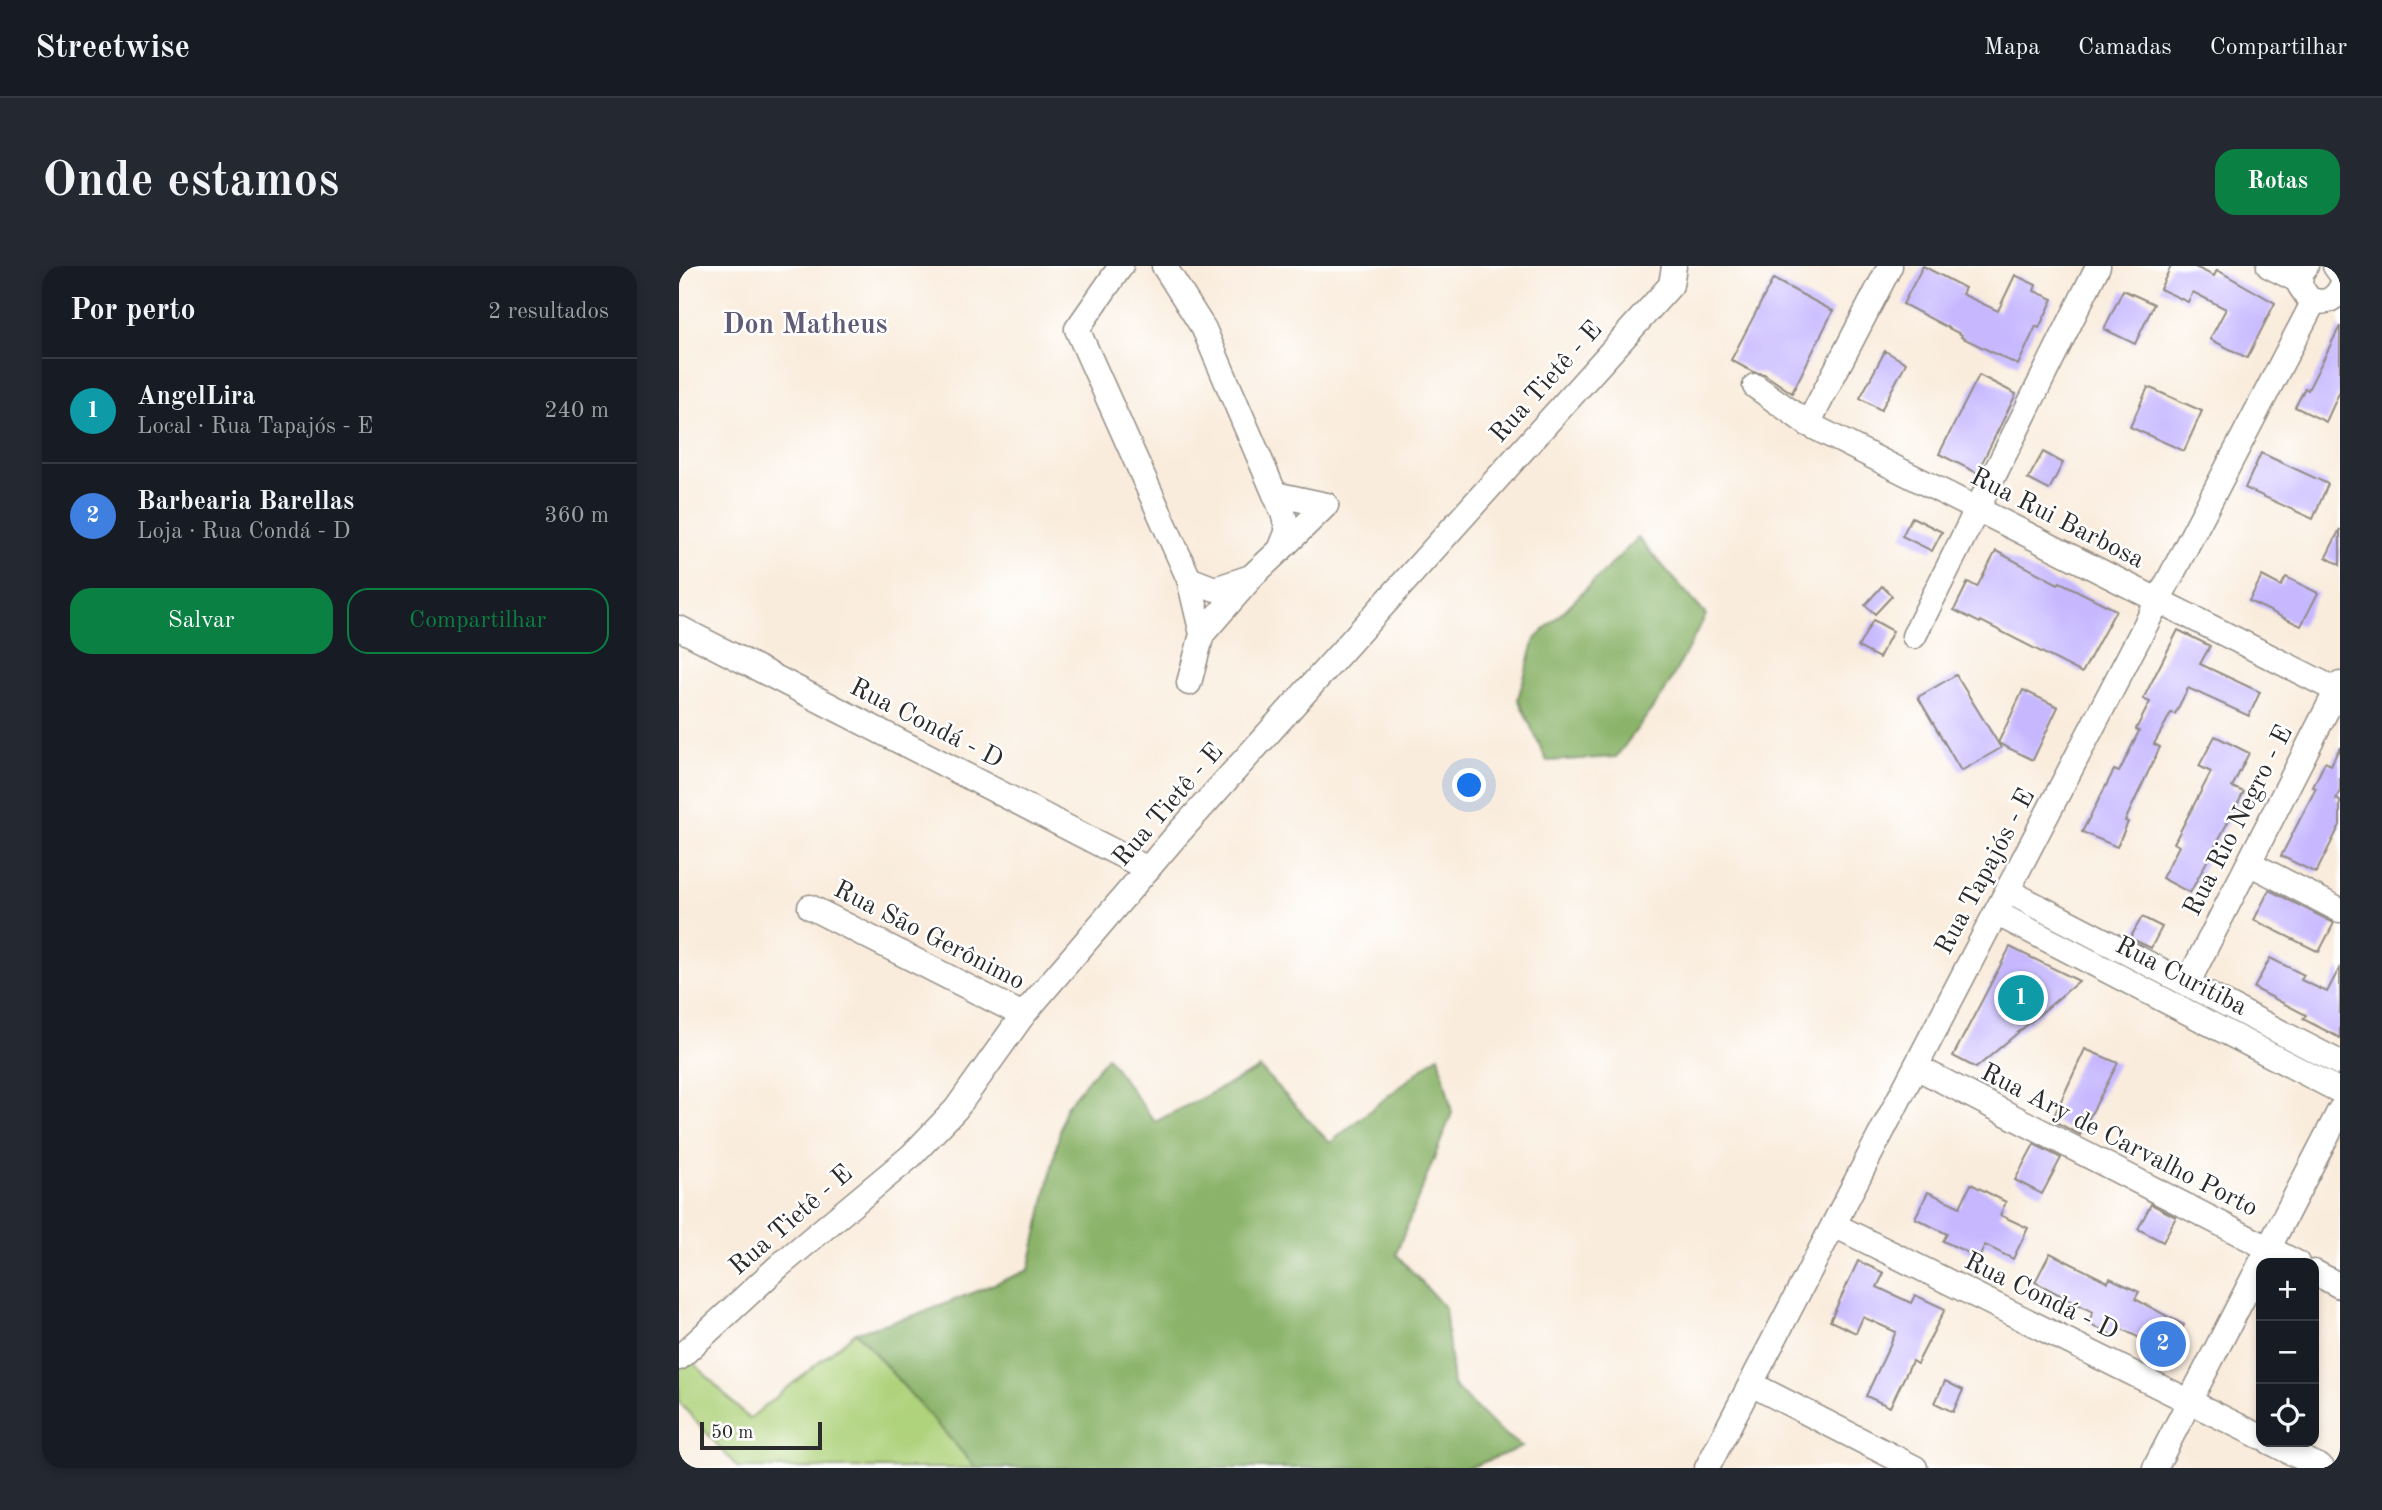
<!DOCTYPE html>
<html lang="pt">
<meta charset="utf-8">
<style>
body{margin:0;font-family:"Old Standard TT",serif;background:#242831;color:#f1f3f6}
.controls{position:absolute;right:21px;bottom:21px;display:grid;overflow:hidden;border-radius:14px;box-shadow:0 4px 10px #0003}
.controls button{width:63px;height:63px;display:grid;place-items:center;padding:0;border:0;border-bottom:2px solid #363941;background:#171b24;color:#f1f3f6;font:35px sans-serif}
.scale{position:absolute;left:21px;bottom:18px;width:122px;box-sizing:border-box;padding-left:7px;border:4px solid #2b2b2b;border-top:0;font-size:19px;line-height:24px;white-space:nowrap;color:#2b2b2b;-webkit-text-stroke:5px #fff;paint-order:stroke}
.you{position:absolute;left:791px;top:520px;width:24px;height:24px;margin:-18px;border:5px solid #fff;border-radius:50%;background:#1a73e8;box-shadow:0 0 0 10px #1a73e833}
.badge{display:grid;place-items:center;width:46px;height:46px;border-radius:50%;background:#0b8043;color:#fff;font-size:23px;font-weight:700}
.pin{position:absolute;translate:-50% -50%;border:4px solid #fff;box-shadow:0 2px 7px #0006}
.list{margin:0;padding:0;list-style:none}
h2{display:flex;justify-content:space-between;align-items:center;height:91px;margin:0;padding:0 28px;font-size:30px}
h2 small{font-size:23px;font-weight:400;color:#9ea1a6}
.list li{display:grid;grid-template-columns:46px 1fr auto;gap:21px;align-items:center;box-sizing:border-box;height:105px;padding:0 28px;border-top:2px solid #363941}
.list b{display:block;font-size:26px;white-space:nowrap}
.list p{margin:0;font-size:23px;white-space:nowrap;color:#9ea1a6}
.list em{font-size:23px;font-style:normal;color:#9ea1a6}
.actions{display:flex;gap:14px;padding:21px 28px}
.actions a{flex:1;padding:16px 0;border:2px solid #0b8043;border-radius:21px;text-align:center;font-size:24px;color:#0b8043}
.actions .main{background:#0b8043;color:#fff}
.icon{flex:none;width:38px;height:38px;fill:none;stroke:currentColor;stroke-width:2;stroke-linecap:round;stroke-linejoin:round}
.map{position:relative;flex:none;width:1661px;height:1202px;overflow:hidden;border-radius:21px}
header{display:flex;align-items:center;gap:42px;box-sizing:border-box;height:98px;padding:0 35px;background:#171b24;border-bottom:2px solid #363941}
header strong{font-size:33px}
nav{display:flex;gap:38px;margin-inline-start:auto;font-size:24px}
.intro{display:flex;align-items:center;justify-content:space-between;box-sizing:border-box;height:168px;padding:0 42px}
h1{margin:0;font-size:49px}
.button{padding:18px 32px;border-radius:21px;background:#0b8043;color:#fff;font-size:24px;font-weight:700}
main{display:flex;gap:42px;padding:0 42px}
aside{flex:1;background:#171b24;border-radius:21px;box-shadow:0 4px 10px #0003}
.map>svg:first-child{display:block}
.green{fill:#afd27b;stroke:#6d7e53;stroke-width:2}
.forest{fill:#8bb46b;stroke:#5b704b;stroke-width:2}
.building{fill:#c6b7ff}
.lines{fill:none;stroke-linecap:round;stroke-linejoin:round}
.minor-casing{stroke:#928c84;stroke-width:27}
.minor{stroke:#fff;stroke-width:24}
.labels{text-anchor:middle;stroke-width:5;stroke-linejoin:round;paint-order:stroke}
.street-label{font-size:26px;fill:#2b2b2b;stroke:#fff}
.neighbourhood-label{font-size:28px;font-weight:bold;fill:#615c75;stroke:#fff}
</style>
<header>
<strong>Streetwise</strong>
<nav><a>Mapa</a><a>Camadas</a><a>Compartilhar</a></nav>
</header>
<div class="intro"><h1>Onde estamos</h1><a class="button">Rotas</a></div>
<main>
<aside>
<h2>Por perto<small>2 resultados</small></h2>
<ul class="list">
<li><span class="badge" style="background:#0f9aa8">1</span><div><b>AngelLira</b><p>Local · Rua Tapajós - E</p></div><em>240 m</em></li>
<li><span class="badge" style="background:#3f7fe0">2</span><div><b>Barbearia Barellas</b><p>Loja · Rua Condá - D</p></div><em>360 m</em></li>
</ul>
<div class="actions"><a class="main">Salvar</a><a>Compartilhar</a></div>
</aside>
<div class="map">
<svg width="1661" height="1202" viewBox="0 0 1661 1202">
<rect width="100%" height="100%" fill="#fff"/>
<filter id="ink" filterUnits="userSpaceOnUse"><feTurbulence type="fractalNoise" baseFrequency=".0143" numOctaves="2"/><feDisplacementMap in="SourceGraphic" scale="14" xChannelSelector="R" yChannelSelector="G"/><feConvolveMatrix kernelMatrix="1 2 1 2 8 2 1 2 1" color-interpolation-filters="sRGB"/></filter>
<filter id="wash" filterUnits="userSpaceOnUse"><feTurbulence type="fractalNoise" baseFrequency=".00686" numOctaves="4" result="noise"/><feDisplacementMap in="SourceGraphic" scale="28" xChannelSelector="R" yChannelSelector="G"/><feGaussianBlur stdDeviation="1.57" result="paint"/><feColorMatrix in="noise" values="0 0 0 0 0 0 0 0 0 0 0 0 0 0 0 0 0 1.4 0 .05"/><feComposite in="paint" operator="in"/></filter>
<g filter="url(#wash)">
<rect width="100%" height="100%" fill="#f9ecdc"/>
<!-- green -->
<path class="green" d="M177,1066L297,1202H59L0,1136V1098L8,1090L70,1153Z"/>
<!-- forest -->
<g class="forest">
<path d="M959,272L1027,349L985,427L937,491L868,495L839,433L856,373Z"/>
<path d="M760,789L773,847L717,988L766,1042L774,1119L813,1158L843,1181L790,1202H297L177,1066L243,1047L350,1004L386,842L428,791L476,856L581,802L651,877Z"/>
</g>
<g id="blocks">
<!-- building -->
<g class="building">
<path d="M1244,0L1286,22L1283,28L1319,45L1336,9L1357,19L1355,25L1374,33L1360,62L1357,60L1339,99L1282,71L1283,69L1224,38Z"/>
<path d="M1492,0H1514L1535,10L1538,4L1596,37L1568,92L1531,73L1547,43L1514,26L1509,36L1481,23Z"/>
<path d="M1094,13L1154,45L1113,127L1085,108L1074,106L1052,94Z"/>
<path d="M1444,24L1475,38L1456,78L1425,63Z"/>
<path d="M1661,60V125L1647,156L1616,141L1626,122L1629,124Z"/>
<path d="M1206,85L1227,97L1202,144L1181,132Z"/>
<path d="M1300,109L1337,128L1298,207L1260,188Z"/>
<path d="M1469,121L1523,145L1505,185L1451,161Z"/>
<path d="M1364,186L1384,197L1370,224L1349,213Z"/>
<path d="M1582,187L1649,218L1634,253L1566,222Z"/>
<path d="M1233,251L1263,266L1253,285L1223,270Z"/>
<path d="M1661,263V299L1647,291Z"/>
<path d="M1317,285L1379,318L1381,316L1437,344L1403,407L1302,355L1301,357L1275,344L1289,316L1298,321Z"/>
<path d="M1583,310L1602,320L1607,311L1639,327L1622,360L1570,335Z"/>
<path d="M1203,320L1213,330L1196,348L1186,339Z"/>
<path d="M1194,354L1214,365L1200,392L1179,381Z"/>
<path d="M1499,364L1531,380L1521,398L1581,426L1570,450L1509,422L1496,448L1492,447L1475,478L1481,481L1446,555L1449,556L1438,581L1403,566L1435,504L1440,506L1460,465L1457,463L1471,436L1464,433Z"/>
<path d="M1277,409L1322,482L1282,505L1239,431Z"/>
<path d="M1344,424L1379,441L1354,494L1319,477Z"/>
<path d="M1536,470L1570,487L1553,521L1565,526L1511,627L1483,612L1500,580L1495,577L1532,506L1520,500Z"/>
<path d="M1661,481V525L1657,533L1661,535V559L1637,607L1602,590L1637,522L1634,521L1646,496L1652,499Z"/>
<path d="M1590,624L1655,657L1640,686L1575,654Z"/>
<path d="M1463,651L1483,661L1472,682L1451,672Z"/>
<path d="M1331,681L1400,715L1297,802L1274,790Z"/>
<path d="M1591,692L1625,709L1622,714L1648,726L1661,701V772L1624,753L1627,749L1575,722Z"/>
<path d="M1406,783L1439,797L1401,869L1373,854Z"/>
<path d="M1355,878L1382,892L1363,928L1336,914Z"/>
<path d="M1292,918L1327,936L1321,949L1349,962L1334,993L1306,979L1300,992L1264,975L1268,968L1236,952L1249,926L1281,941Z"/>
<path d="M1472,938L1497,951L1484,976L1459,963Z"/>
<path d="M1371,987L1429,1016L1431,1012L1460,1026L1456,1033L1505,1059L1490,1087L1441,1062L1437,1071L1409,1057L1414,1046L1356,1016Z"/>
<path d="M1179,995L1205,1007L1198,1021L1232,1037L1236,1029L1266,1043L1238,1098L1233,1095L1211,1141L1187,1130L1217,1066L1184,1051L1177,1067L1151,1055Z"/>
<path d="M1266,1115L1284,1124L1274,1146L1256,1137Z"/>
</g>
</g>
</g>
<g filter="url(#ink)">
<use href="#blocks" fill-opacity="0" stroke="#928c84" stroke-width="2"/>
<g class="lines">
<defs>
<g id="minor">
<path d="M442,0L398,63L510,313L523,368L510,417"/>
<path d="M485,0L525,63L604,247L609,264L601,284L572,311L536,323L510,313"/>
<path d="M1590,0L1620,15"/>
<path d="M1627,0L1622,7L1621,20L1630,33C1643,39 1655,35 1661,23"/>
<path d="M1656,0L1661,7"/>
<path d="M1076,120L1129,158L1661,426"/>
<path d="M1129,158L1211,0"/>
<path d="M596,228L647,239"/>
<path d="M602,283L647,239"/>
<path d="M0,362L469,603"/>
<path d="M523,368L571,313"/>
<path d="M1235,370L1419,0"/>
<path d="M1570,597L1661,644"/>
<path d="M1329,625L1661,797"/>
<path d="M131,641L344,749"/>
<path d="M1317,647L1661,825"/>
<path d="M1508,718L1661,418"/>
<path d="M1237,801L1618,997"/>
<path d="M1155,959L1582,1171"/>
<path d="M1635,1006L1661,1020"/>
<path d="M0,1092L100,1000L232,890L277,843L344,749L496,571L992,19L995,0"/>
<path d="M1072,1118L1236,1202"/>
<path d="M1591,1176L1643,1202"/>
<path d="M1028,1202L1635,35"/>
<path d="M1476,1202L1661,844"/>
</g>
</defs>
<!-- minor casing -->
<use href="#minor" class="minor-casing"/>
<!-- minor -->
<use href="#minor" class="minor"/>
</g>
</g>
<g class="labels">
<!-- street labels -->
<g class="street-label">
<text transform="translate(866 115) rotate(-48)" y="9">Rua Tietê - E</text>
<text transform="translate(1379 251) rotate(27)" y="9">Rua Rui Barbosa</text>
<text transform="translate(248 456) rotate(27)" y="9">Rua Condá - D</text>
<text transform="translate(488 538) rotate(-49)" y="9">Rua Tietê - E</text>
<text transform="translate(1558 554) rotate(-63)" y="9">Rua Rio Negro - E</text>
<text transform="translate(1305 605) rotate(-62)" y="9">Rua Tapajós - E</text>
<text transform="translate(251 668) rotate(27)" y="9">Rua São Gerônimo</text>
<text transform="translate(1503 709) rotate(27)" y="9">Rua Curitiba</text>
<text transform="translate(1441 873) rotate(27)" y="9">Rua Ary de Carvalho Porto</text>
<text transform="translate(111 953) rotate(-41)" y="9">Rua Tietê - E</text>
<text transform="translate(1363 1029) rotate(26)" y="9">Rua Condá - D</text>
</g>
<!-- neighbourhood labels -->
<g class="neighbourhood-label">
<text x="126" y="67">Don Matheus</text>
</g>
</g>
</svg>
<div class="controls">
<button>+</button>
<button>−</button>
<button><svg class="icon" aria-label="locate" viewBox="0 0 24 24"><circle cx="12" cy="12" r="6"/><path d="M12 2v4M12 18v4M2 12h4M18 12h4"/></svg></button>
</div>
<div class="scale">50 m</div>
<div class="you"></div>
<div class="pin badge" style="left:1342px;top:732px;background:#0f9aa8">1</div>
<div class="pin badge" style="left:1484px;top:1078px;background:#3f7fe0">2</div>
</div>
</main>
